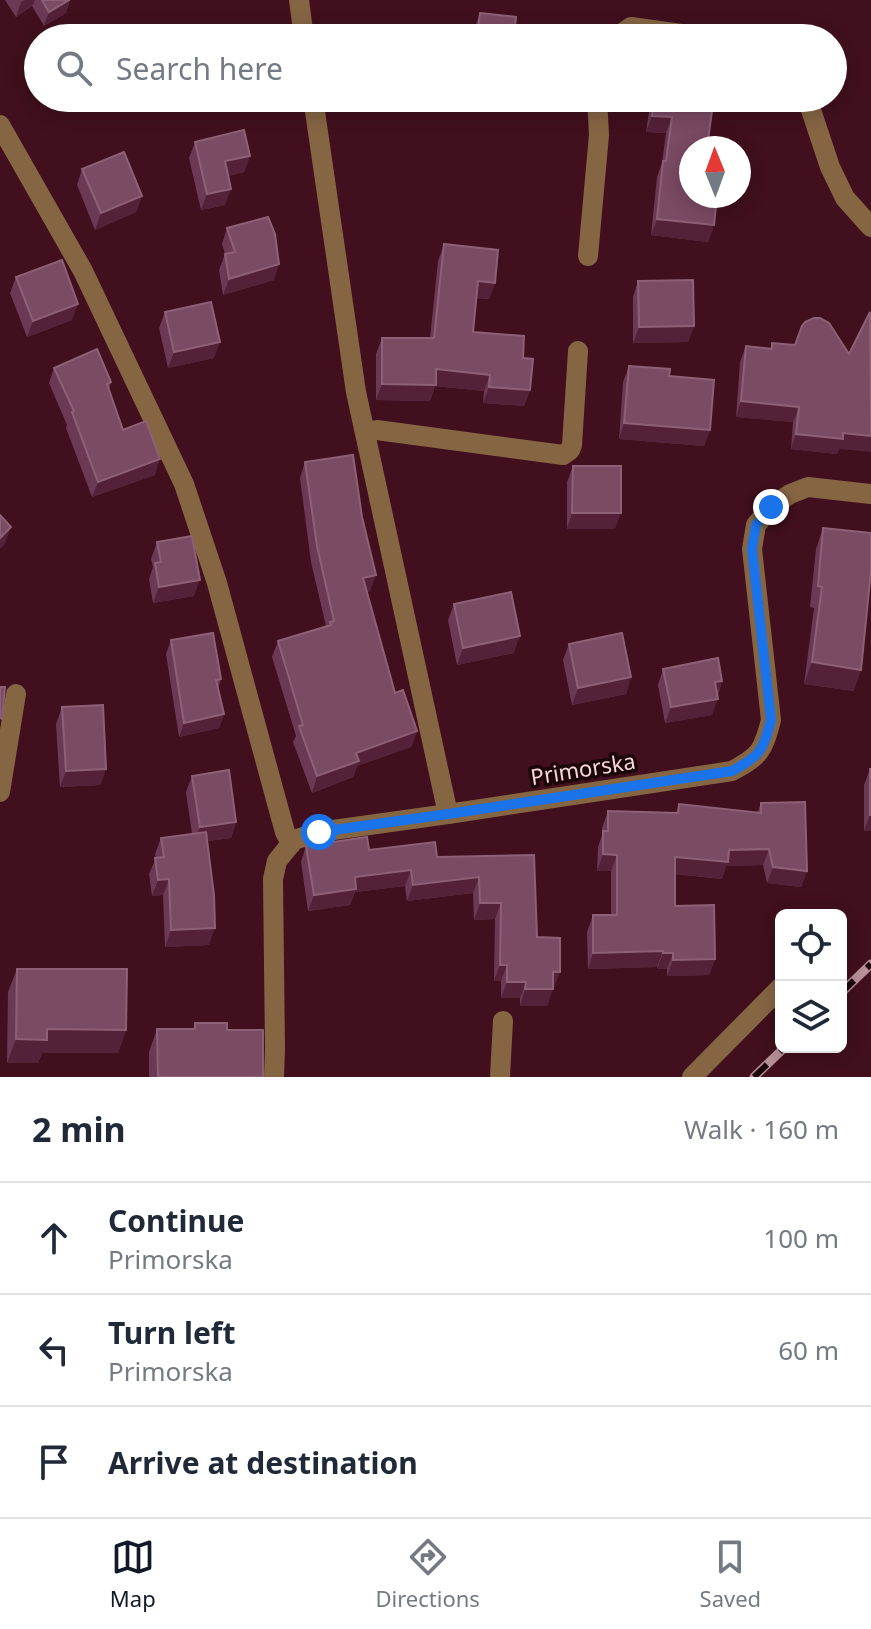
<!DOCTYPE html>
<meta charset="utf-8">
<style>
body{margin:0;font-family:"Noto Sans",sans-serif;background:#f6f6f7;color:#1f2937}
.controls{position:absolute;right:24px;bottom:24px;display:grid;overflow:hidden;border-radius:12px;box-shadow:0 4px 20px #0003}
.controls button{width:72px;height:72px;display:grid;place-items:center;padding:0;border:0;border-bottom:2px solid #e0e1e3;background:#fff;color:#1f2937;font:40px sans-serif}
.compass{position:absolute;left:679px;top:136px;width:72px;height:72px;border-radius:50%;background:#fff;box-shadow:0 4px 20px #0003;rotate:359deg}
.stop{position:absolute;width:24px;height:24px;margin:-18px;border:6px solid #1a73e8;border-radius:50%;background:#fff}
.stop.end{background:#1a73e8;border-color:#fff;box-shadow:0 2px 8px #0008}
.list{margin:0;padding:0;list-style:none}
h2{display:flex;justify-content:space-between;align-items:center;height:104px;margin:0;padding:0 32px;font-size:34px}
h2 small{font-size:26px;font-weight:400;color:#747a83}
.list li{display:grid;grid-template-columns:52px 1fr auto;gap:24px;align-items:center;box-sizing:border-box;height:112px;padding:0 32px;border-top:2px solid #e0e1e3}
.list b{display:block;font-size:30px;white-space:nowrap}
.list p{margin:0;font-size:26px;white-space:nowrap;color:#747a83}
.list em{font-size:26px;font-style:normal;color:#747a83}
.icon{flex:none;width:44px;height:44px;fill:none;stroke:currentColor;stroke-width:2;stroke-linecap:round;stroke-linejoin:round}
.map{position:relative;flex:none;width:871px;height:1077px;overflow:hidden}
.search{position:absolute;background:#fff;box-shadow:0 4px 20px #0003;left:24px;right:24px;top:24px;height:88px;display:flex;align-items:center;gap:20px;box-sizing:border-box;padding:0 28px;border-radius:44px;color:#747a83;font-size:30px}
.sheet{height:440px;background:#fff}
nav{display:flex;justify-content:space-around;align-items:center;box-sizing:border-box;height:112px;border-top:2px solid #e0e1e3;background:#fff;font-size:22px;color:#747a83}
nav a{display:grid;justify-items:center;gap:4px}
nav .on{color:#111827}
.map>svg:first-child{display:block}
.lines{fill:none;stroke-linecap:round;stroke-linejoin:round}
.minor{stroke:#866543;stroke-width:20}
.rail-casing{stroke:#b89199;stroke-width:9}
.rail{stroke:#1b060a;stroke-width:6;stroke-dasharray:18;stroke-linecap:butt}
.wall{fill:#6c3954}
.shaded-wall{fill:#542138}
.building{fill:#7b4a63;stroke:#8e6076;stroke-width:2}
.route{stroke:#1a73e8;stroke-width:10}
.labels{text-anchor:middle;stroke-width:7;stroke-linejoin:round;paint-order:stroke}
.street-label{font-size:22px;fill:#f8d6db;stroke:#1b060a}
</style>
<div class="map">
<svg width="871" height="1077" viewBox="0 0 871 1077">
<rect width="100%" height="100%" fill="#410f1d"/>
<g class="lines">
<!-- minor -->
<g class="minor">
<path d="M299,0L304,38"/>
<path d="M615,38L631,27L710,38"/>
<path d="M313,98L356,392L448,814"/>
<path d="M807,98L830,167L845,198L871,227"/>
<path d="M0,125L83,271L184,484L217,583L280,814L285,832L291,844"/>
<path d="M588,256L599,135L597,98"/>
<path d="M365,432L377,430L563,455L570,450L572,445L578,351"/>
<path d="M0,792L16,694"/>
<path d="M274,1077L275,1049L273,879L277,861L294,840L319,832L448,814L732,771C760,756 763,751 771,720L752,549L756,525L771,507L790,494L808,487L871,494"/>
<path d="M500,1077L503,1021"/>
<path d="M692,1077L781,987"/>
</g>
<defs>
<g id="rail">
<path d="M841,993L871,964"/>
<path d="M754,1077L785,1047"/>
</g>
</defs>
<!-- rail casing -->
<use href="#rail" class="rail-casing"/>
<!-- rail -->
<use href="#rail" class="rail"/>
</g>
<!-- wall -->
<g class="wall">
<path d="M5,0H70L66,13L44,26L32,6L16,17Z"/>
<path d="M480,13L514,38H473L474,29Z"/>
<path d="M651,98H697L691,148L714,225L708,242L651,235L657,177L662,163L666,133L646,132Z"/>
<path d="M195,142L250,156L244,172L228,176L225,205L201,210L189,158Z"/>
<path d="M82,169L142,196L136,212L95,230L77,185Z"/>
<path d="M227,228L274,280L223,295L219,270L225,254L222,244Z"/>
<path d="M444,244L495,283L489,299L476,298L473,332L523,358L530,390L524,406L483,403L484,391L435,386L430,401L376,400V354L382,338H430L438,261Z"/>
<path d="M16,277L72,320L27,337L10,293Z"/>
<path d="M638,281L694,326L688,342L633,343V297Z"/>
<path d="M165,312L214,358L168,368L159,328Z"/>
<path d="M772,343L839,449L837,454L791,449L793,422L736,417L740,362L746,346L770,349Z"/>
<path d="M629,366L669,376L710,430L704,446L619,439L623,382Z"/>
<path d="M54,368L111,382L109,390L123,430L155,475L92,497L66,428L67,425L49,383Z"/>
<path d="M305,462L370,591L367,592L395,693L417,731L411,747L357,766L353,777L312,793L293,742L296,736L272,657L278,641L326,626L311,562L300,478Z"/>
<path d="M573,466L615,529H567V482Z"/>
<path d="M823,528L854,691L804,684L814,608L810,607L816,549Z"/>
<path d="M157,542L194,596L153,603L149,579L153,567L151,559Z"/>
<path d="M454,604L514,653L457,665L448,620Z"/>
<path d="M171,640L221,679L218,689L224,714L219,728L179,737L166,654Z"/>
<path d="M569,644L631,677L626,694L572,705L563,660Z"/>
<path d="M663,669L722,681L712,715L665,723L658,685Z"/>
<path d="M62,707L106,769L100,785L60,787L56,724Z"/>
<path d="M870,769L871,831H864V785Z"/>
<path d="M192,776L236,822L231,838L207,841L209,945L165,947L163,895L152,896L149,874L156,858L155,854L161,838L192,834L186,792Z"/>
<path d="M761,803L807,871L801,887L767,883L763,865L726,866L722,879L675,874V906L715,959L709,975L667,976V969H657V967L588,969L587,932L593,915H611V871H597L598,847L602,835V828L608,811L676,813L679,804L757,813Z"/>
<path d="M306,846L369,850L437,857L534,855L537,937L554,988H553L547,1006H520V998H501V981H494L495,919L474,920L473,893L407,901L405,886L355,892L350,905L308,911L301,862Z"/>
<path d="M17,969L126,1030L118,1053H42L38,1063H7L8,992Z"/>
<path d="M195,1023L227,1030L263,1077H149V1052L157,1029H193Z"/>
</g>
<!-- shaded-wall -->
<g class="shaded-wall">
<path d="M25,0H35L32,6L16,17L21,2Z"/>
<path d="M69,0H70L66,13L44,26L49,12Z"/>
<path d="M652,116L672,117L666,133L646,132Z"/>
<path d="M250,156L244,172L219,178L225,161Z"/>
<path d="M231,189L225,205L201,210L207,194Z"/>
<path d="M142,196L136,212L95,230L101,213Z"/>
<path d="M657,219L714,225L708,242L651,235Z"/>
<path d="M279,264L274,280L223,295L229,279Z"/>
<path d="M478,281L495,283L489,299L472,297Z"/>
<path d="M78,304L72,320L27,337L33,321Z"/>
<path d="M694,326L688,342L633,343L639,327Z"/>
<path d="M220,342L214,358L168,368L174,352Z"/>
<path d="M436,369L490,375L484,391L435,386L430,401L376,400L382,384Z"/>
<path d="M489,387L530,390L524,406L483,403Z"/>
<path d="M741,401L799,407L793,422L736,417Z"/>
<path d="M624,423L710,430L704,446L619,439Z"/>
<path d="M843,433L871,436V452L839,449L837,454L791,449L796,434Z"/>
<path d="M160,459L155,475L92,497L98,482Z"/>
<path d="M572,513H621L615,529H567Z"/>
<path d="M11,527L5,544L0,549V538Z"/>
<path d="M376,575L370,591L357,594L363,578Z"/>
<path d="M200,580L194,596L153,603L159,587Z"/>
<path d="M520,636L514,653L457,665L463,648Z"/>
<path d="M812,662L861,670L854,691L804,684Z"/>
<path d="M631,677L626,694L572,705L578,688Z"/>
<path d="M722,681L716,697L715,682Z"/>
<path d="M718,699L712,715L665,723L671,707Z"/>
<path d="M224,714L219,728L179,737L184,723Z"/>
<path d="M417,731L411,747L357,766L353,777L312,793L317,776L356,753Z"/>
<path d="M106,769L100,785L60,787L66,771Z"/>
<path d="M870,815H871V831H864Z"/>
<path d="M236,822L231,838L194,843L200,827Z"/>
<path d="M769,849L763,865L726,866L722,879L669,873L675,857L729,850Z"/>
<path d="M603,854L617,855L611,871H597Z"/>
<path d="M773,867L807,871L801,887L767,883Z"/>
<path d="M411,870L405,886L355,892L350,905L308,911L314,895L355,877Z"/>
<path d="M479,877L473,893L407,901L413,885Z"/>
<path d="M169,879L163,895L152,896L158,880Z"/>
<path d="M480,903H501L495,919L474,920Z"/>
<path d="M215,928L209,945L165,947L171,930Z"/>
<path d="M663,951L657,967L588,969L593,953Z"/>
<path d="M663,953H673L667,969H657Z"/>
<path d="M715,959L709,975L667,976L673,960Z"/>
<path d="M500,965H507L501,981H494Z"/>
<path d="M553,972H560L554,988H547Z"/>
<path d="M507,982H526L520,998H501Z"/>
<path d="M525,989H553L547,1006H520Z"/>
<path d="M47,1029L126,1030L118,1053H42L38,1063H7L16,1039Z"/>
</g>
<!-- building -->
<g class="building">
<path d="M42,0H69L49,12Z"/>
<path d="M480,13L516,17L514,38H477Z"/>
<path d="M654,98H697V110L712,111L707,148H691V196H717L714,225L657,219L663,161H666L672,117L652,116Z"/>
<path d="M244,130L250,156L225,161L231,189L207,194L195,142Z"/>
<path d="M124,152L142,196L101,213L82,169Z"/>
<path d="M268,217L275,234L279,264L229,279L225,254L235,252L227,228Z"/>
<path d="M444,244L498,250L495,283L478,281L473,332L524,336L523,358L533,359L530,390L489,387L490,375L436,369V385L382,384V338H434Z"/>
<path d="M62,260L78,304L33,321L16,277Z"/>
<path d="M693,280L694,326L639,327L638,281Z"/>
<path d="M211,302L220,342L174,352L165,312Z"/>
<path d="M870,312L871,436L843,433V439L796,434L799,407L741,401L746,346L772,349V343L795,345L802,326L805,322L814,318H820L829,323L849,354Z"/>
<path d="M97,349L111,382L107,384L123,430L146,421L160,459L98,482L72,412L74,411L54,368Z"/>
<path d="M629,366L670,369L669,376L714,380L710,430L624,423Z"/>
<path d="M353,455L362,517L376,575L363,578L395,693L403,690L417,731L356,753L359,761L317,776L299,726L303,725L278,641L331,625L330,622L334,621L317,546L305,462Z"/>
<path d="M573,466H621V513H572Z"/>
<path d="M0,515L11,527L0,538Z"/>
<path d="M823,528L871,533V570L861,670L812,662L822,587L818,586Z"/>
<path d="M192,536L200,580L159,587L155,563L161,562L157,542Z"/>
<path d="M511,592L520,636L463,648L454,604Z"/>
<path d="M213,633L221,679L216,680L224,714L184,723L171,640Z"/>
<path d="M622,633L631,677L578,688L569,644Z"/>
<path d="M718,658L722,681L715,682L718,699L671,707L663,669Z"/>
<path d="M0,687H5L2,719L0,718Z"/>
<path d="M103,705L106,769L66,771L62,707Z"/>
<rect x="870" y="769" width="1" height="46"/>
<path d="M229,770L236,822L200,827L192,776Z"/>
<path d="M805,802L807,871L773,867L769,849L729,850L728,862L675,857V906L714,905L715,959L673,960V953H663V951L593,953V915H617V855L603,854V831H608V811L678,813L679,804L761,813V803Z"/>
<path d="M206,832L214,895L215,928L171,930L169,879L158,880L155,858L164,857L161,838Z"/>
<path d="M367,837L369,850L435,842L437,857L534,855L537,937L560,938V972H553V989H525L526,982H507V965H500L501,903H480L479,877L413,885L411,870L355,877L356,889L314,895L306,846Z"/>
<path d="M17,969H127L126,1030L47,1029V1040L16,1039Z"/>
<path d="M195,1023H227V1030H263V1077H158L157,1029H195Z"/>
</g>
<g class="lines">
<!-- route -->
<path class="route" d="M319,832L448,814L732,771C760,756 763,751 771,720L752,549L756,525L771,507"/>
</g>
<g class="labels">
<!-- street labels -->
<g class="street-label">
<text transform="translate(583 769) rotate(-9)" y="8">Primorska</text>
</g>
</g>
</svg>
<div class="controls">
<button><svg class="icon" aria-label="locate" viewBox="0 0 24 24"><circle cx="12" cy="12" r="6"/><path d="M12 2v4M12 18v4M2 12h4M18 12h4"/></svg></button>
<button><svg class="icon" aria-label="layers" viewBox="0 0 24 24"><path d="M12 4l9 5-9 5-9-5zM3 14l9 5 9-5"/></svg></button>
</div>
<svg class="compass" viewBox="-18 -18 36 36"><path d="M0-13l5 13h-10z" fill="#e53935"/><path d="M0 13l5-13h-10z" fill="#747a83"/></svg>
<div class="stop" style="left:319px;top:832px"></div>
<div class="stop end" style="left:771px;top:507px"></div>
<div class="search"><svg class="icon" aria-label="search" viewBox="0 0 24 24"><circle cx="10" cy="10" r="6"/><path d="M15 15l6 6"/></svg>Search here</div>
</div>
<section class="sheet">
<h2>2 min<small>Walk · 160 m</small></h2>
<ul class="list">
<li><svg class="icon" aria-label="ahead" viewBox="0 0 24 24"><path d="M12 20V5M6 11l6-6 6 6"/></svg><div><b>Continue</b><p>Primorska</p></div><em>100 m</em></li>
<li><svg class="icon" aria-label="left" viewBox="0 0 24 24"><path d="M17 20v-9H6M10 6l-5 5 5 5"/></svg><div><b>Turn left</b><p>Primorska</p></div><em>60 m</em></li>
<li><svg class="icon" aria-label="arrive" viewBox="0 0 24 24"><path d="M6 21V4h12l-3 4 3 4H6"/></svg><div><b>Arrive at destination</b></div></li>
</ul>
</section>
<nav>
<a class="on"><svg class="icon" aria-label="map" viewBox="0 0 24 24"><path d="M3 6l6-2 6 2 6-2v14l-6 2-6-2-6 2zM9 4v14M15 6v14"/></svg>Map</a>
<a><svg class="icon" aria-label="directions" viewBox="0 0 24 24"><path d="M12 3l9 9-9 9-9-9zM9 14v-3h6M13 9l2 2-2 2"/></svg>Directions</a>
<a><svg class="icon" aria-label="saved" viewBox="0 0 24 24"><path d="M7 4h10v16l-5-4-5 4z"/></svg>Saved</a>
</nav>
